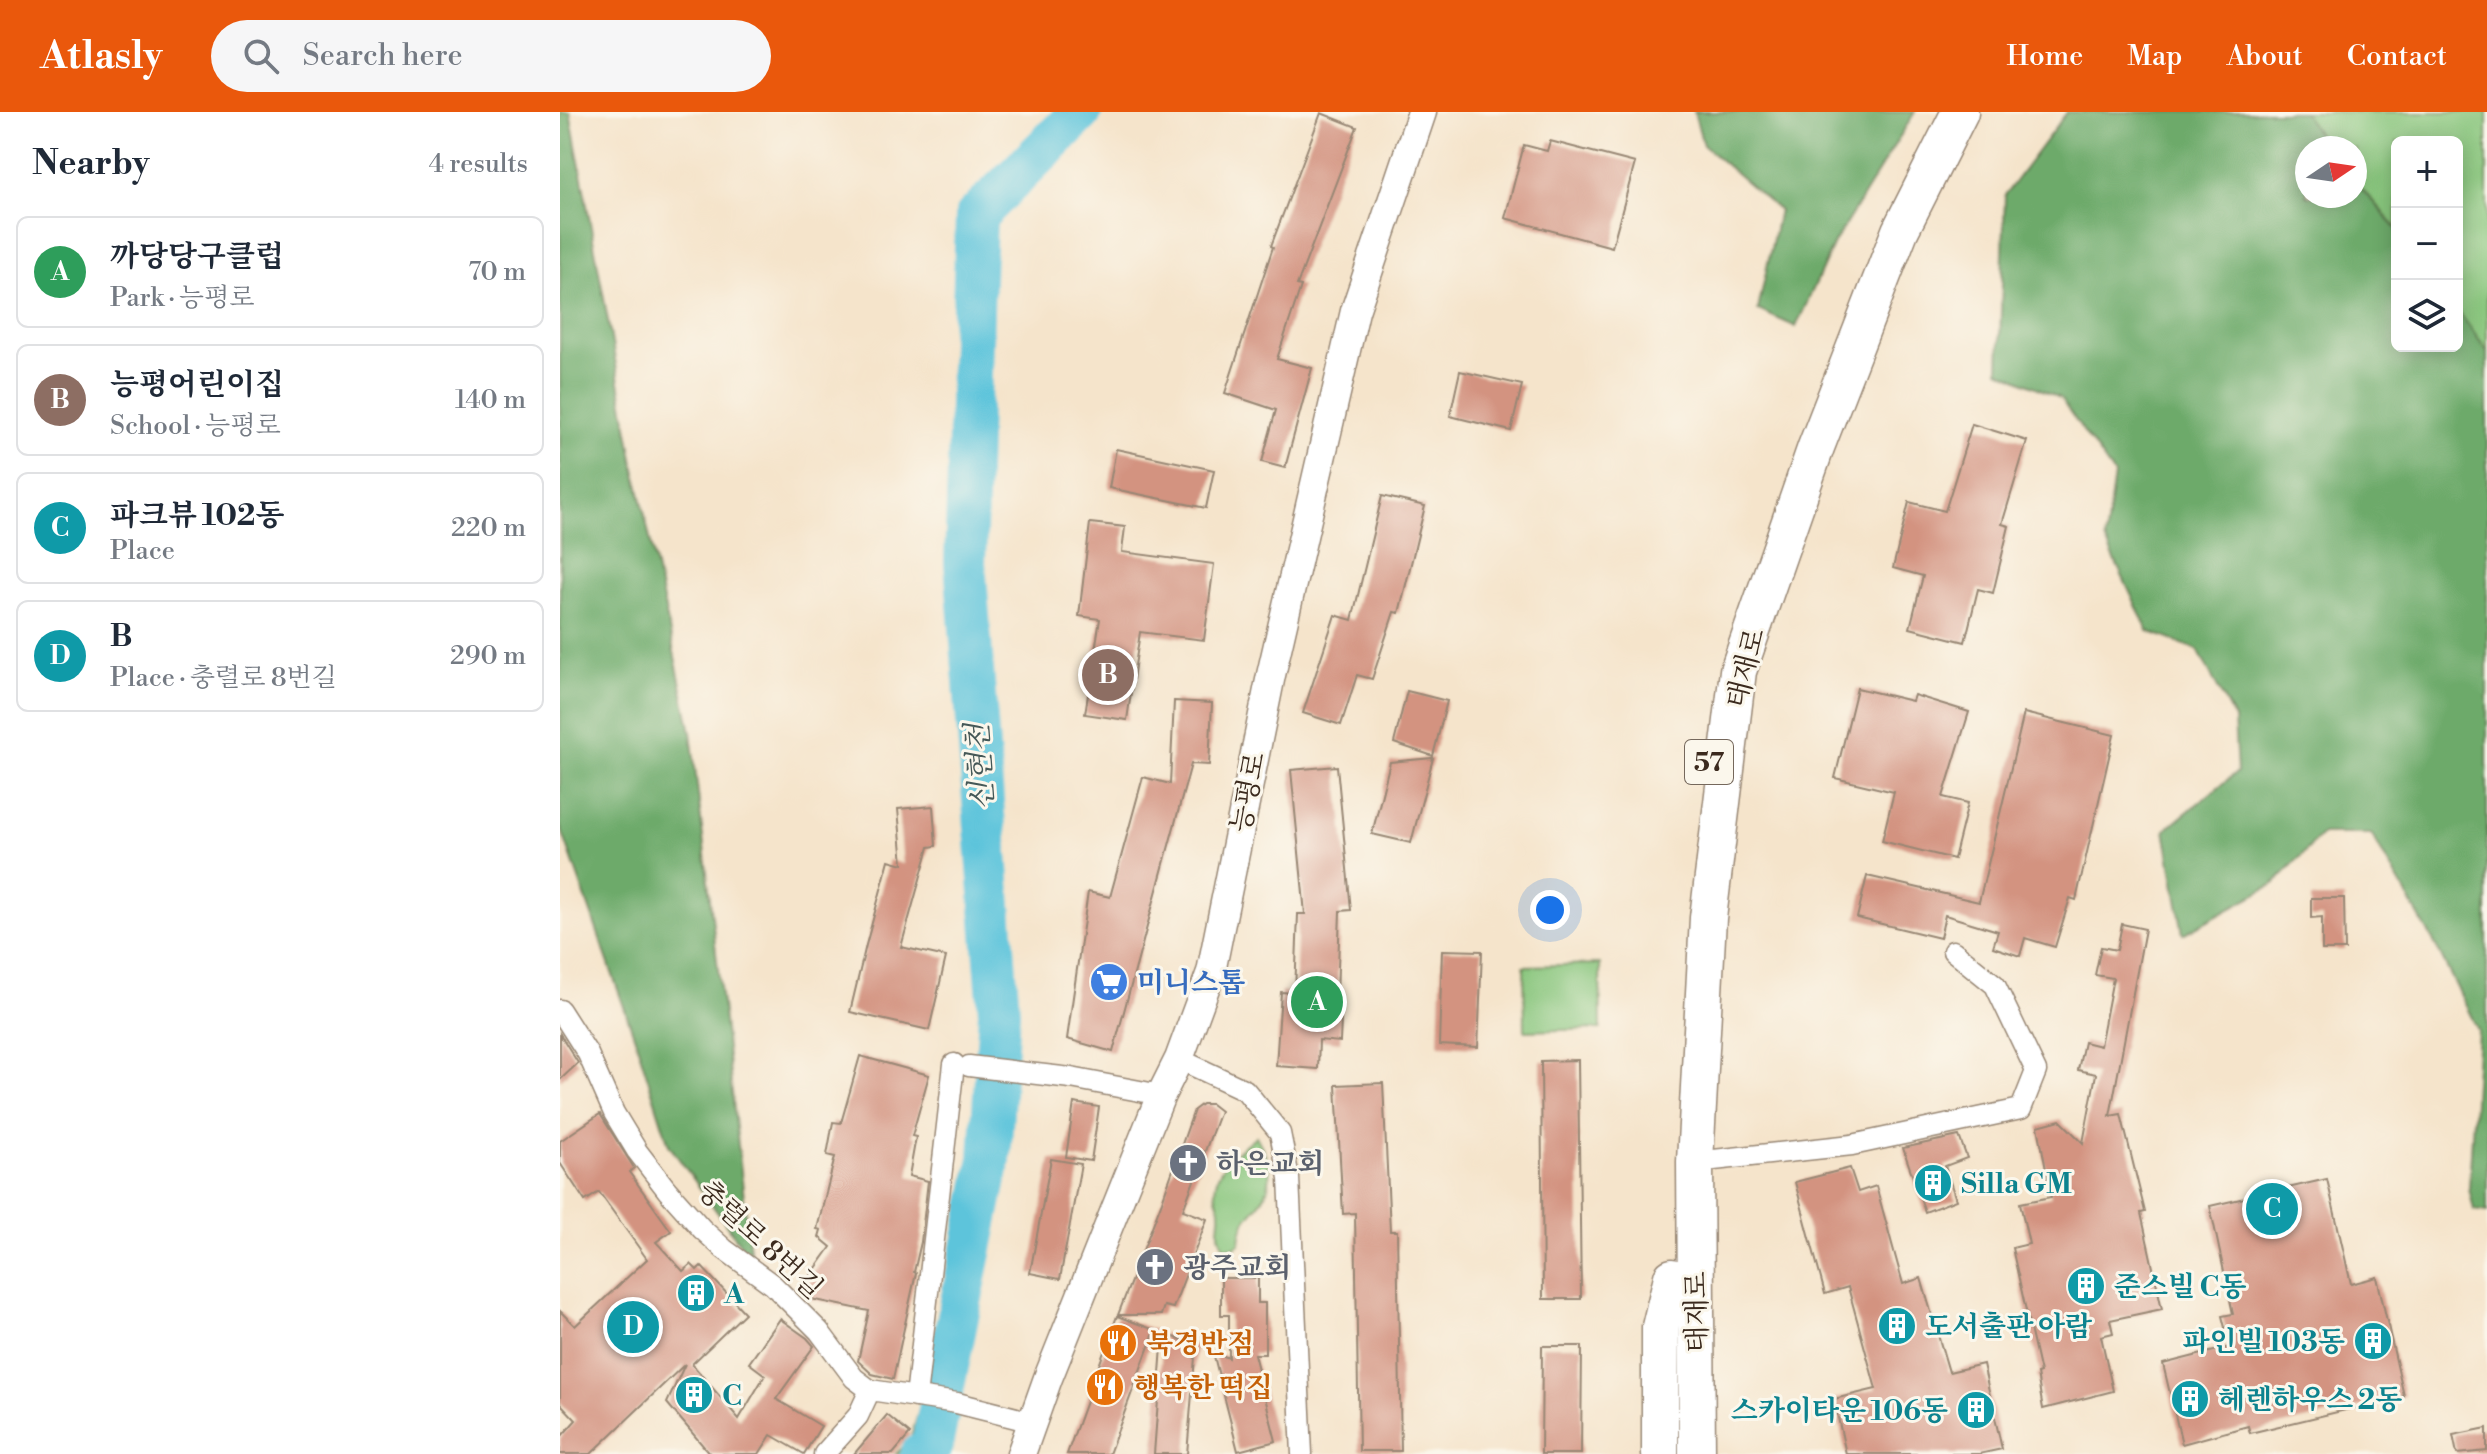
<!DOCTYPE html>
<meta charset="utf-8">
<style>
body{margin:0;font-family:"Libre Bodoni","Noto Serif KR",serif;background:#f6f6f7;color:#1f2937}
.controls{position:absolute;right:24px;top:24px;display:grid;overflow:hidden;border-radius:12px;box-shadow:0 4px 20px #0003}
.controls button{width:72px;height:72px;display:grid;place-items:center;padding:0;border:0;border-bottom:2px solid #e0e1e3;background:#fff;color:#1f2937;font:40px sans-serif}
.compass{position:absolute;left:1735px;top:24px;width:72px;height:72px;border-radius:50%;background:#fff;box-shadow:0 4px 20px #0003;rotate:77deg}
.you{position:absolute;left:990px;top:798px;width:28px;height:28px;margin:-20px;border:6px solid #fff;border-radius:50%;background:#1a73e8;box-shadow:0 0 0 12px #1a73e833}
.badge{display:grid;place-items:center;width:52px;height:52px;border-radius:50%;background:#ea580c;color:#fff;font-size:26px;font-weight:700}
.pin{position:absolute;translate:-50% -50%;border:4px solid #fff;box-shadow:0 2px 8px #0006}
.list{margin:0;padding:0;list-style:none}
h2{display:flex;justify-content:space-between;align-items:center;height:104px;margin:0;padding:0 32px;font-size:34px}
h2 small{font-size:26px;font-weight:400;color:#747a83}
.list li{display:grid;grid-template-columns:52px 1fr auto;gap:24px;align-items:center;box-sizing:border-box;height:112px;margin:0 16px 16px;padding:0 16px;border:2px solid #e0e1e3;border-radius:12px}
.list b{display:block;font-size:30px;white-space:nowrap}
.list p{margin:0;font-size:26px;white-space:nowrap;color:#747a83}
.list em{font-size:26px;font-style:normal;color:#747a83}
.icon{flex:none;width:44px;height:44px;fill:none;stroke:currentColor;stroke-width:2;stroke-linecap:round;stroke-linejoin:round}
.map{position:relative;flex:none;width:1927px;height:1342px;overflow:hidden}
header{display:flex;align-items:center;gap:48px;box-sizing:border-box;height:112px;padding:0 40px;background:#ea580c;color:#fff}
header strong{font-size:38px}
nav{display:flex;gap:44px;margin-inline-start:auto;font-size:28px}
.search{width:560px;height:72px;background:#f6f6f7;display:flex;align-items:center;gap:20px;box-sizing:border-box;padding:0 28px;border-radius:44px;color:#747a83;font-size:30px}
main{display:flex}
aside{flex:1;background:#fff}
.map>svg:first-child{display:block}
.green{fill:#87c57b;stroke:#61784c;stroke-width:2}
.forest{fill:#6daa6b;stroke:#546a44;stroke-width:2}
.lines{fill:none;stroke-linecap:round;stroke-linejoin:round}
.river{stroke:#5dc4db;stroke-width:42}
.building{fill:#d39380}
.street-casing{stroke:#988774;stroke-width:23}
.secondary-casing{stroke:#988774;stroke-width:31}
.highway-casing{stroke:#988774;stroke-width:39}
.street{stroke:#fff;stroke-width:20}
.secondary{stroke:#fff;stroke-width:28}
.highway{stroke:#fff;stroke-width:36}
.labels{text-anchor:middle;stroke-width:6;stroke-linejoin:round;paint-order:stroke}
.shield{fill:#fbf7ec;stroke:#75685c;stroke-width:2}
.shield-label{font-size:26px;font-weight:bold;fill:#3b2a1e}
.street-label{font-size:28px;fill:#3b2a1e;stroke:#fbf7ec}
.shop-label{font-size:28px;font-weight:bold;fill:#366cbe;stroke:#fbf7ec;text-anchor:start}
.worship-label{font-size:28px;font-weight:bold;fill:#5b616d;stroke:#fbf7ec;text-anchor:start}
.culture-label{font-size:28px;font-weight:bold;fill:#0d838f;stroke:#fbf7ec;text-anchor:start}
.food-label{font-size:28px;font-weight:bold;fill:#c56008;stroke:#fbf7ec;text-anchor:start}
.water-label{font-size:30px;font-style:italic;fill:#455857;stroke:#fbf7ec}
</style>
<header>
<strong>Atlasly</strong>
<div class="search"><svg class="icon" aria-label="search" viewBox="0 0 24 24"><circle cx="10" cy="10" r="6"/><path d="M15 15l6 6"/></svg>Search here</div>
<nav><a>Home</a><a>Map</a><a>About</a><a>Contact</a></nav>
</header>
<main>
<aside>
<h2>Nearby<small>4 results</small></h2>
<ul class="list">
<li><span class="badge" style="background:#2e9e5b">A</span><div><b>까당당구클럽</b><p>Park · 능평로</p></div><em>70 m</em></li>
<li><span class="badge" style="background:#8d6e63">B</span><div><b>능평어린이집</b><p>School · 능평로</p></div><em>140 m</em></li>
<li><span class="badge" style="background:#0f9aa8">C</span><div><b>파크뷰 102동</b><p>Place</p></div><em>220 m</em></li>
<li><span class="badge" style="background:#0f9aa8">D</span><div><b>B</b><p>Place · 충렬로 8번길</p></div><em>290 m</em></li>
</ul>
</aside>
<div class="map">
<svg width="1927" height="1342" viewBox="0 0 1927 1342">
<rect width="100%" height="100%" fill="#fbf7ec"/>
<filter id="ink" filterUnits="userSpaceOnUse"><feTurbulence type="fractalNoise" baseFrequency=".0125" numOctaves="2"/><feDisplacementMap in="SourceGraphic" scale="16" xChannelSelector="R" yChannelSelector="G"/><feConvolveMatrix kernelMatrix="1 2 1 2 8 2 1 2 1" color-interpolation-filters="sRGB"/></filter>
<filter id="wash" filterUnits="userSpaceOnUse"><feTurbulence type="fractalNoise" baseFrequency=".006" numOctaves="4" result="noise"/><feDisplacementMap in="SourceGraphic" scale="32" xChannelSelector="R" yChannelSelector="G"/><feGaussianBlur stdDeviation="1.8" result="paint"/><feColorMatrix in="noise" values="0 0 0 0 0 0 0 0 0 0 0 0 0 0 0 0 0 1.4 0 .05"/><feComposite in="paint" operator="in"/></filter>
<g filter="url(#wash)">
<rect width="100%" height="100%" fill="#f5e4cb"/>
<!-- green -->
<g class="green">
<path d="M1743,0H1927V239L1897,198V30H1837V117L1795,69V36H1767Z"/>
<path d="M1040,852L1041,917L965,919L964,854Z"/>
<path d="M696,1024C709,1047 717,1068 700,1091C687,1107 682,1109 680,1131L675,1135H664C654,1115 662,1116 660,1097C659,1091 655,1085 655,1079C655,1054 679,1038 696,1024Z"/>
<path d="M361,1292L378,1297L371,1332L359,1342H336L351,1325Z"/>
</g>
<!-- forest -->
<g class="forest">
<path d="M0,0H10L74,352L131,620L191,1147L109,1033L76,929L0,713Z"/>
<path d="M1134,0H1355L1274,131L1236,215L1198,198L1219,98L1143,33Z"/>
<path d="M1507,0H1743L1767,36H1747V84H1795V69L1837,117V234H1897V198L1927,239V1100L1914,1098L1909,1076L1918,918L1874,830L1811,722H1762L1714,772L1623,822L1605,718L1677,660L1674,607L1638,538L1588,519L1545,427L1554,363L1500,286L1439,258L1445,83Z"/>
</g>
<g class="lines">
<!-- river -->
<path class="river" d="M361,1342L372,1333L430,1047L439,900L405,451L416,104L521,0"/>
</g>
<g id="blocks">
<!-- building -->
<g class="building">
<path d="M761,1L797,15L737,173L741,174L717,247L752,256L725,356L702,350L716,298L665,281L713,135L711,134Z"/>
<path d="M990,29L1075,51L1052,135L945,106L964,33L987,39Z"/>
<path d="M900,259L962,273L951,319L890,304Z"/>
<path d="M1412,312L1467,329L1442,412L1449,414L1433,481L1418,477L1405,530L1350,516L1363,464L1333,456L1349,390L1385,399Z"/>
<path d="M556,337L654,358L646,396L549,376Z"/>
<path d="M822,384L865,394L839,501L834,500L812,567L797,563L781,613L743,601L775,503L792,508Z"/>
<path d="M530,411L565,415L562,440L654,452L644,528L580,520L567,608L525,602L540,507L519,504Z"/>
<path d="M1297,576L1352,589L1354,583L1409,600L1383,685L1408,691L1394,747L1322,729L1334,680L1275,666Z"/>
<path d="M847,579L887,589L873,644L834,631Z"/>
<path d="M614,589L652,591L649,653L631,652L553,940L507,927L528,780L550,785L583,665L610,672Z"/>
<path d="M1464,601L1554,623L1516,788L1510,786L1495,835L1465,826L1460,844L1433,835L1438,819L1385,803L1380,826L1297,806L1307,764L1419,790Z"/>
<path d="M873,646L851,731L812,722L830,650Z"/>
<path d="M777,654L791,798L780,799L777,884H782L780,930L759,928L758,957L716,954L721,880L735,881L738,802H745L731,658Z"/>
<path d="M373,694L376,734L369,735L341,835L386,845L369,918L290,900L306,833L329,748L343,752L338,697Z"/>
<path d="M1751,786H1784L1785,838H1762V805L1751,806Z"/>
<path d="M1562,812L1585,817L1550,1004L1561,1002L1585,1100L1581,1101L1602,1197L1550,1208L1553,1221L1541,1224L1553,1279L1483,1297L1477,1262L1480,1261L1452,1136L1469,1132L1460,1091L1491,1085L1478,1014L1500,1008L1523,1031L1536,962L1518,958L1524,930L1540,934L1553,866L1535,863L1541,835L1557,838Z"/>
<path d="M882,838L922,839L918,935L879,933Z"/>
<path d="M0,922L18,951L0,968Z"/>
<path d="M300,944L369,963L352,1024L356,1025L349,1064L368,1069L361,1130L354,1160L356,1161L333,1267L312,1262L298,1249L309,1199L246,1186L251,1163L271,1135L259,1125L261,1118L257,1117L275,1045L267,1043L273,1010L281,1011Z"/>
<path d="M1018,948L1021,1187H983L981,949Z"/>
<path d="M823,971L830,1119H837L841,1339H799L795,1101L783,1102L776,973Z"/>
<path d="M514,991L539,995L531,1049L506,1045Z"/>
<path d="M642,992H651L660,999L623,1098L647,1107L613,1196L604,1194L601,1203H558L602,1089L634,998Z"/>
<path d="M40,1002L74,1056L69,1060L111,1119L96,1130L123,1159L131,1152L137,1158L141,1154L185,1201L132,1252L179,1307L205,1263L189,1251L220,1207L247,1226L254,1234L216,1287L261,1314L244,1342L211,1323L199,1342H150L107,1291L125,1252L31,1342H0V1326L16,1308L0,1291V1199L15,1214L87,1147L39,1080L25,1089L0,1051V1029Z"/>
<path d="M1399,1024L1407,1046L1385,1054L1396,1088L1365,1100L1343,1036Z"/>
<path d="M491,1047L521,1052L500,1167L470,1161Z"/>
<path d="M1290,1056L1298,1080L1316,1074L1343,1172L1361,1166L1389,1260L1423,1252L1442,1337L1419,1342H1286L1274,1287L1316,1277L1288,1175L1265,1182L1235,1070Z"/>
<path d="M1767,1067L1791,1172L1817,1165L1844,1284L1690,1321L1688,1314L1622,1332L1603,1252L1670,1235L1662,1204L1673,1202L1650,1094Z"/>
<path d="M661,1166H698V1191H705V1242H694L716,1329L678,1339L653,1240L669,1246V1203H661Z"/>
<path d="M557,1204L595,1218L549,1342H507Z"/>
<path d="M603,1221L636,1233L627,1342H594Z"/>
<path d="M982,1234H1022L1021,1342H981Z"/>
<path d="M327,1303L350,1322L333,1342H294Z"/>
<path d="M1927,1316V1339L1897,1342L1893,1323Z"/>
</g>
</g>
</g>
<g filter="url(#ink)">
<use href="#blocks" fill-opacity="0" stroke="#988774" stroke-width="2"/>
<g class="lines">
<defs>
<g id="street">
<path d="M0,898L28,942L54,1001L77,1039L107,1078L142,1117L164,1137L213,1173L259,1219L294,1266L310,1278L298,1304L264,1342"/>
<path d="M619,947L685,978L720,1021L729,1066L742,1342"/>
<path d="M409,954L511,966L601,983"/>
<path d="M1135,1050L1292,1033L1461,997L1476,959L1435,873L1393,839"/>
<path d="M310,1278L397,1291L472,1310"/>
<path d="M356,1285L394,952"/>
</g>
<path id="secondary" d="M461,1342L488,1266L601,983L619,947L651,860L711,563L795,199L862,0"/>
<g id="highway">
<path d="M1100,1342V1215L1112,1165"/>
<path d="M1137,1342L1135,1050L1148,806L1178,559L1256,335L1340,119L1400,0"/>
</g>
</defs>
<!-- street casing -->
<use href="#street" class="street-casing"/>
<!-- secondary casing -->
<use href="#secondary" class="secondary-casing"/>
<!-- highway casing -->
<use href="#highway" class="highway-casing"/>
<!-- street -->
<use href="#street" class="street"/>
<!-- secondary -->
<use href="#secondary" class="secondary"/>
<!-- highway -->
<use href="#highway" class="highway"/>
</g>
</g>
<!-- icons -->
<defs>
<symbol id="supermarket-disc" viewBox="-11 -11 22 22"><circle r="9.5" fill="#3f7fe0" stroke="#fbf7ec"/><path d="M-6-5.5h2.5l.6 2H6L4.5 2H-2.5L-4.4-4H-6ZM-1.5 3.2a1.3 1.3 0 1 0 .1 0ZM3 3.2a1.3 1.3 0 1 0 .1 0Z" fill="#fff"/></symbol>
<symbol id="church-disc" viewBox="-11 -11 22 22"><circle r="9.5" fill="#6b7280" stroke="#fbf7ec"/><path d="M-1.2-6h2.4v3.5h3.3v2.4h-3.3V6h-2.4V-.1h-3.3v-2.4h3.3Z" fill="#fff"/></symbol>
<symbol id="building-disc" viewBox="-11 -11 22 22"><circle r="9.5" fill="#0f9aa8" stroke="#fbf7ec"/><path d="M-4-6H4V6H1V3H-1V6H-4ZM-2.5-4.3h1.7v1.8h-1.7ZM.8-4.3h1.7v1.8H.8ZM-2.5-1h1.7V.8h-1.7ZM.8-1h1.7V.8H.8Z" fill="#fff"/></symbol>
<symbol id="restaurant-disc" viewBox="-11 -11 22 22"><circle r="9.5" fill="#e8710a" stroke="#fbf7ec"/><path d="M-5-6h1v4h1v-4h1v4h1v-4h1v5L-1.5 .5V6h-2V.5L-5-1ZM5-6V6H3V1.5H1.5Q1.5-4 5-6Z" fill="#fff"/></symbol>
</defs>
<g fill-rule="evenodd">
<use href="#supermarket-disc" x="527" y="848" width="44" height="44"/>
<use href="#church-disc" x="606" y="1029" width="44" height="44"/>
<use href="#building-disc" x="1351" y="1049" width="44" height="44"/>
<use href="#church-disc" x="573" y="1133" width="44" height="44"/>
<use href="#building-disc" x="1504" y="1152" width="44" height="44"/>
<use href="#building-disc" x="114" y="1159" width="44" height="44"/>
<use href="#building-disc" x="1315" y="1192" width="44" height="44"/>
<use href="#building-disc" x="1791" y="1207" width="44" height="44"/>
<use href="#restaurant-disc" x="536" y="1209" width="44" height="44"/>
<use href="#restaurant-disc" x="523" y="1253" width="44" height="44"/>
<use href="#building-disc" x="112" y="1261" width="44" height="44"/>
<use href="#building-disc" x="1608" y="1265" width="44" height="44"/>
<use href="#building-disc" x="1394" y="1276" width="44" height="44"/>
</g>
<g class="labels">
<!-- shield labels -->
<rect class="shield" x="1125" y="628" width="48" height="44" rx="6"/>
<g class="shield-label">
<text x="1149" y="659">57</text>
</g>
<!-- street labels -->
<g class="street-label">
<text transform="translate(1185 556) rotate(-76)" y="10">태재로</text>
<text transform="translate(687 680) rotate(-79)" y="10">능평로</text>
<text transform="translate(201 1127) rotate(43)" y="10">충렬로 8번길</text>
<text transform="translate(1136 1200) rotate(-91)" y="10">태재로</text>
</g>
<!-- shop labels -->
<g class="shop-label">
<text x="577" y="880">미니스톱</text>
</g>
<!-- worship labels -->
<g class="worship-label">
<text x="656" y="1061">하은교회</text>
<text x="623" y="1165">광주교회</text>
</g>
<!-- culture labels -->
<g class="culture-label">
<text x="1401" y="1081">Silla GM</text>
<text x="1554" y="1184">준스빌 C동</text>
<text x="164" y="1191">A</text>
<text x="1365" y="1224">도서출판 아람</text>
<text x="1785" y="1239" text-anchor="end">파인빌 103동</text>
<text x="162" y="1293">C</text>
<text x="1658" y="1297">헤렌하우스 2동</text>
<text x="1388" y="1308" text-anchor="end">스카이타운 106동</text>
</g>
<!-- food labels -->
<g class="food-label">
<text x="586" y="1241">북경반점</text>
<text x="573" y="1285">행복한 떡집</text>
</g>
<!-- water labels -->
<g class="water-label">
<text transform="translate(420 655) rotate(-94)" y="10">신현천</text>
</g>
</g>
</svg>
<div class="controls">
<button>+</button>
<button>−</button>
<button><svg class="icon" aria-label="layers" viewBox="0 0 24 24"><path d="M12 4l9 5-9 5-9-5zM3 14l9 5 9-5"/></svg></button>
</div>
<svg class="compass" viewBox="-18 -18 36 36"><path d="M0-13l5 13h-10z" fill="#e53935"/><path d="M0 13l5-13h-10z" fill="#747a83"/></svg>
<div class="you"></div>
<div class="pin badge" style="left:757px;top:890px;background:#2e9e5b">A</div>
<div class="pin badge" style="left:548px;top:563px;background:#8d6e63">B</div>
<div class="pin badge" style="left:1712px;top:1097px;background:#0f9aa8">C</div>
<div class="pin badge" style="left:73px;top:1215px;background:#0f9aa8">D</div>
</div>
</main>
